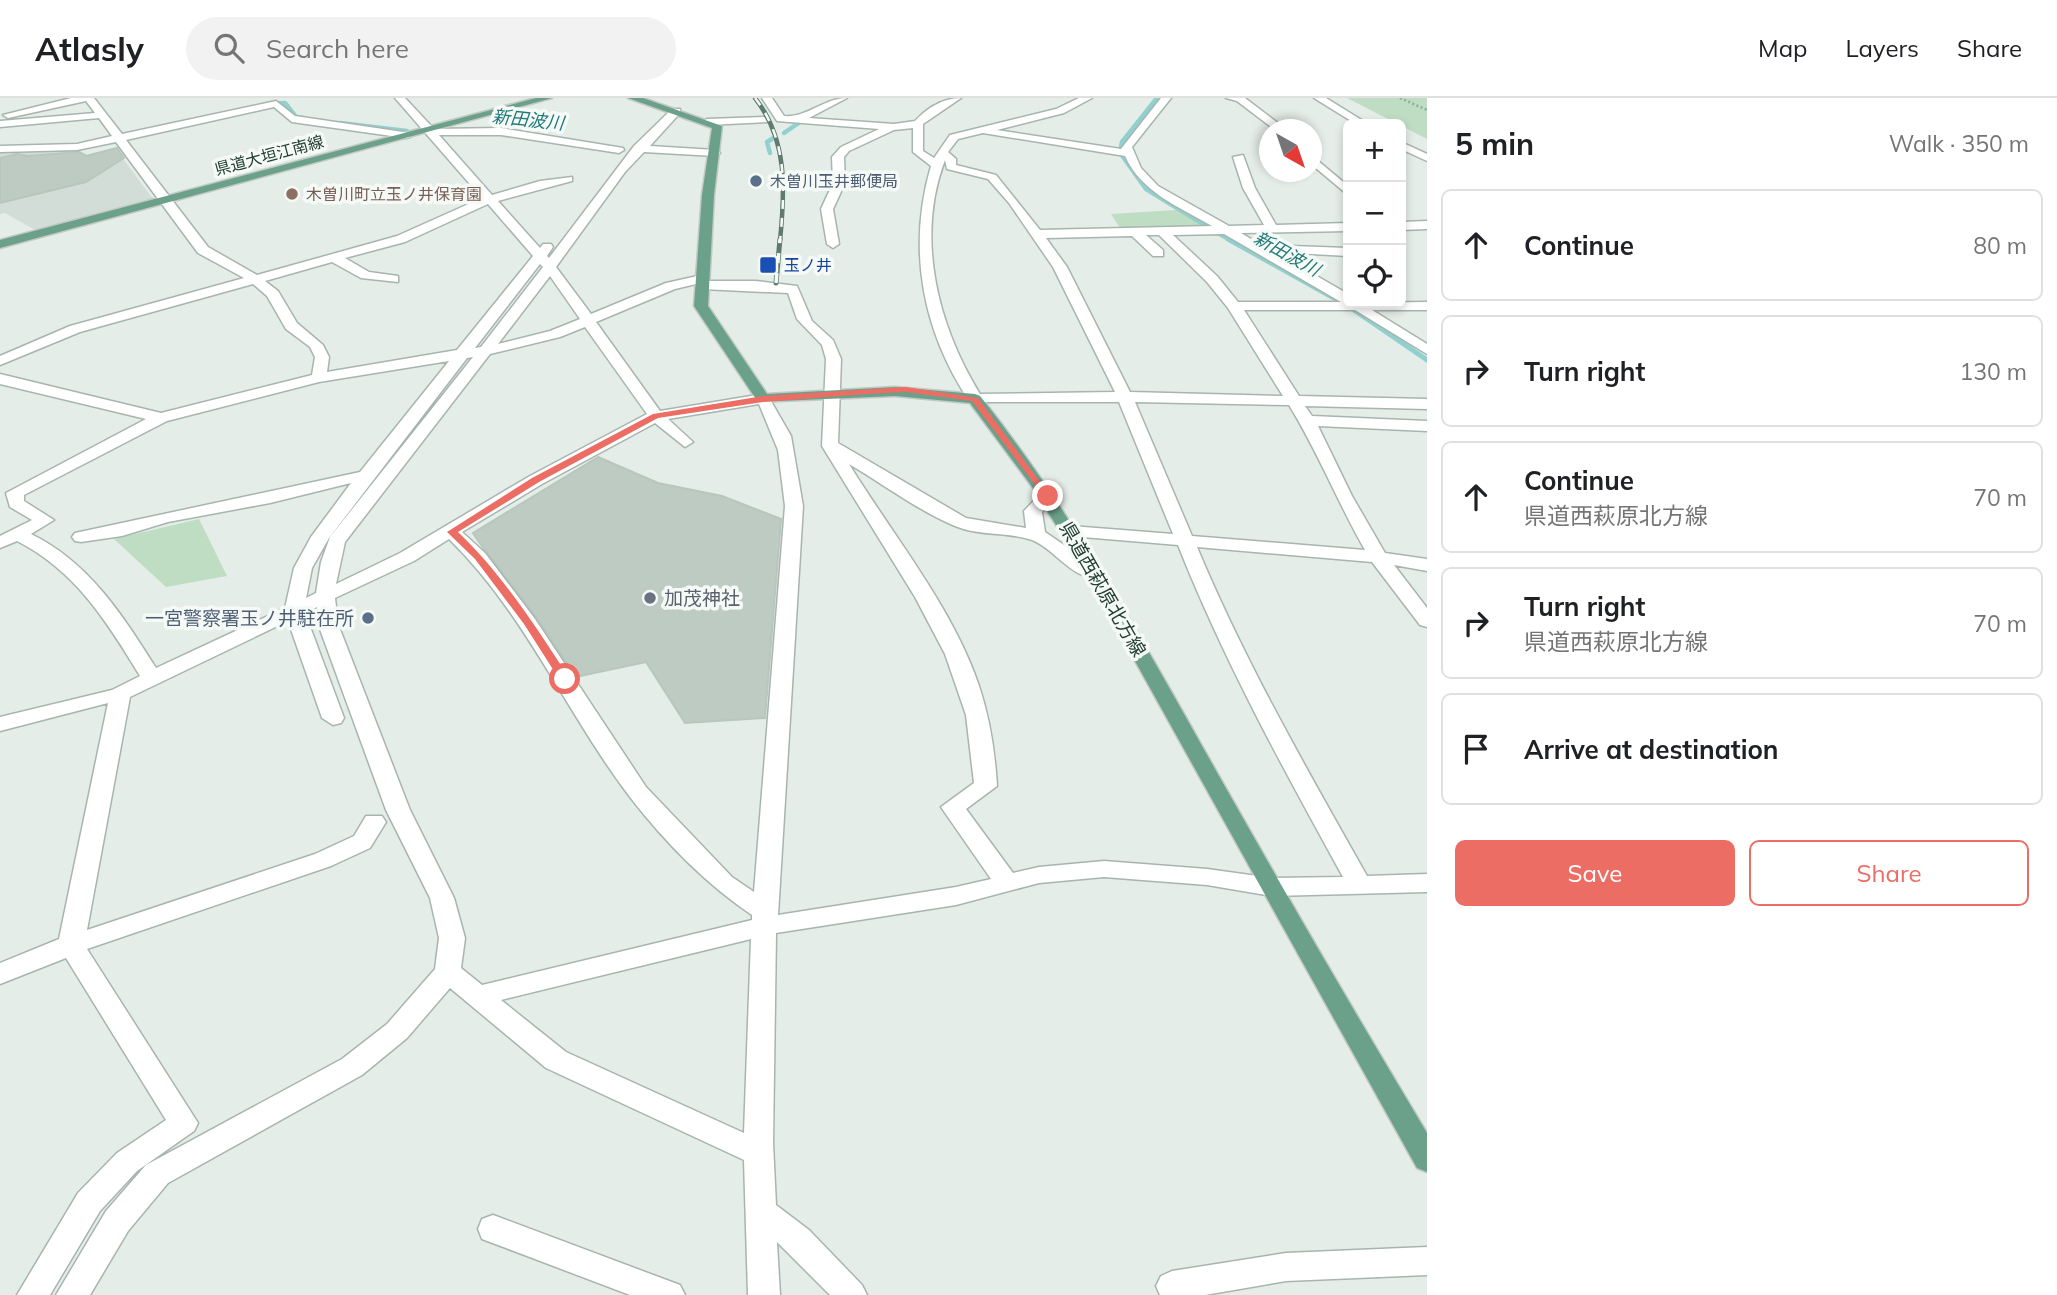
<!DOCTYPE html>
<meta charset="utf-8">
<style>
body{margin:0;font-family:Mulish,"Noto Sans JP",sans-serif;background:#f2f2f2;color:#202124}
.controls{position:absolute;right:21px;top:21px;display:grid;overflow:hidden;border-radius:10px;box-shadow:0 4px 10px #0003}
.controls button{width:63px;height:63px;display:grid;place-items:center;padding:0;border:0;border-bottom:2px solid #e0e0e0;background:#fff;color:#202124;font:35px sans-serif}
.compass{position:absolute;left:1259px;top:21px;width:63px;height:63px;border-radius:50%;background:#fff;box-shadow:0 4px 10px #0003;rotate:140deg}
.stop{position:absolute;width:21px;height:21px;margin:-16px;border:5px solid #ec6d64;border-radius:50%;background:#fff}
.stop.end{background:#ec6d64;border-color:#fff;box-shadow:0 2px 7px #0008}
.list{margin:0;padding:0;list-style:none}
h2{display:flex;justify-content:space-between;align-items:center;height:91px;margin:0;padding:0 28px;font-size:30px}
h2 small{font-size:23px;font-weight:400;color:#757577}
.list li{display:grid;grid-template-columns:46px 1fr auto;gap:21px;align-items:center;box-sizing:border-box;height:112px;margin:0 14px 14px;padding:0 14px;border:2px solid #e0e0e0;border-radius:10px}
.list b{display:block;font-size:26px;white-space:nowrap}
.list p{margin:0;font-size:23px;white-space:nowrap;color:#757577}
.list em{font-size:23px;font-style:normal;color:#757577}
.actions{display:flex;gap:14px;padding:21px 28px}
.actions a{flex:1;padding:16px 0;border:2px solid #ec6d64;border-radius:10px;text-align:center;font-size:24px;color:#ec6d64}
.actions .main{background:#ec6d64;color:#fff}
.icon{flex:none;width:38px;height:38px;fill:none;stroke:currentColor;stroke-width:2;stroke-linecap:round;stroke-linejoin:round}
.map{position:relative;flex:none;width:1427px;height:1197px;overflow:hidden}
header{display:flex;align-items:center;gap:42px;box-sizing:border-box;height:98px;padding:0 35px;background:#fff;border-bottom:2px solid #e0e0e0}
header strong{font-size:33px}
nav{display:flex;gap:38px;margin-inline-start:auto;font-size:24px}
.search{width:490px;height:63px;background:#f2f2f2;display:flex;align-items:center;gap:18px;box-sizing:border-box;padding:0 24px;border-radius:38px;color:#757577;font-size:26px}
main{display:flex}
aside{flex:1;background:#fff}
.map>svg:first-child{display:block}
.built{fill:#d3ddd7}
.green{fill:#bfddc2}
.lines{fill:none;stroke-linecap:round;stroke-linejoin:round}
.stream-far1{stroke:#90d0ce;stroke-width:4.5}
.stream{stroke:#90d0ce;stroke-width:5}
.building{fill:#bdcbc3;stroke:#b7c7be;stroke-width:2}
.minor-casing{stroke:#a7b5ae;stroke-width:3}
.major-casing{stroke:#c2c9c6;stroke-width:3}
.path{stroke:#87b09c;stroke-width:2.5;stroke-dasharray:2 2.5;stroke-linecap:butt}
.minor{fill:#fff;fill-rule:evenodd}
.major{fill:#6ba18a;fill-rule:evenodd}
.rail-far1-casing{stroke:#5f7a6e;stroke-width:4.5}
.rail-casing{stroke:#5f7a6e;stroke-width:5}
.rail-far1{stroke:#f5faf7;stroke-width:2.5;stroke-dasharray:9;stroke-linecap:butt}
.rail{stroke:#f5faf7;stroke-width:3.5;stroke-dasharray:10;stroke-linecap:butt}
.route{fill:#ec6d64}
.service-dot{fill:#5c6f8a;stroke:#f5faf7;stroke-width:2.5}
.education-dot{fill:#8d6e63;stroke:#f5faf7;stroke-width:2.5}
.transit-dot{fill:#1a4fb4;stroke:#f5faf7;stroke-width:2.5}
.worship-dot{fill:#6b7280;stroke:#f5faf7;stroke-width:2.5}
.labels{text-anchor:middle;stroke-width:7;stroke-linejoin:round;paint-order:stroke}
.far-street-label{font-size:16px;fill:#243f33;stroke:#f5faf7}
.far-service-label{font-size:16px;fill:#4e5e75;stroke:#f5faf7;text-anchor:start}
.far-education-label{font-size:16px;fill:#785e54;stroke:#f5faf7;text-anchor:start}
.far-transit-label{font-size:16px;fill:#164399;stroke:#f5faf7;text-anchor:start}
.far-water-label{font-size:18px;font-style:italic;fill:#207978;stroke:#f5faf7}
.street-label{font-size:19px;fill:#243f33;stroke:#f5faf7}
.worship-label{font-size:19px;fill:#5b616d;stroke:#f5faf7;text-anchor:start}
.service-label{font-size:19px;fill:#4e5e75;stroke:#f5faf7;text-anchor:end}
</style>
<header>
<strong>Atlasly</strong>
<div class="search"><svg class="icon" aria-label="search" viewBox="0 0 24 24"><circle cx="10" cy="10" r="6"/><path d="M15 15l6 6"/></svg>Search here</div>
<nav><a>Map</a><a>Layers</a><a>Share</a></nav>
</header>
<main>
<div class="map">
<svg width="1427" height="1197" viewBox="0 0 1427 1197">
<rect width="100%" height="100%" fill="#e5ede8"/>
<!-- built -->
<path class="built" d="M75,50L88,57L115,50L153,101L35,132L5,115L0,116V52Z"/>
<!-- green -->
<g class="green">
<path d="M1347,0H1427V41Z"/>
<path d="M1176,112L1207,129L1120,130L1111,116Z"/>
<path d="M199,421L227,478L166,489L114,441Z"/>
</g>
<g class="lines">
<!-- stream-far1 -->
<g class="stream-far1">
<path d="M267,6L285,5L296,19L303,20"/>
<path d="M340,25L407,33"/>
<path d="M784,35L800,24"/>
<path d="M1120,53L1122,44L1157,0"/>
<path d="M770,55L767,44L775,39"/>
<path d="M1121,56L1146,91L1208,129"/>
<path d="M1218,135L1232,143"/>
</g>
<!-- stream -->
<g class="stream">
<path d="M1228,141L1341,204"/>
<path d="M1351,210L1427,262"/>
</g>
</g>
<!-- building -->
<g class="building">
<path d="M117,50L124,60L86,84L0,105V60L17,56L28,58L79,54L86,58Z"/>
<path d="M598,359L658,385L722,398L781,421L765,620L685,625L646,564L576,579L537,520L481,447L473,435Z"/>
</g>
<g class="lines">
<defs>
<g id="minor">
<path d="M71,0H94L122,36L276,3L295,18L410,35V39L406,40L292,24L274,9L126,42L208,149L257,177L397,138L482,100L395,0H405L434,31L501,30L623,50L624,52L619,55L501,37H439L492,97L540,83L572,79V83L498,103L540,150L543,146H551L553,149L547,158L549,160L634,48L672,11H680V15L650,48L715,52L720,55L715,58L644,54L625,74L556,169L591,216L666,185L702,177L707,178V183H756L797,188L812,223L833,242L841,261L838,345L966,420L1026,430L1024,413L1042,394H1054L1057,398L1042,414L1045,434L1105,475L1103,479C1073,486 1054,448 1029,441C1005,434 979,438 955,428C919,413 883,386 849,366C892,436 953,510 979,588C990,621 995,654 997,688L966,711L1013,775L1039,769L1104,763L1207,771L1272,780L1343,779C1283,670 1224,563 1178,447L1071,438L1062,433L1071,428L1173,436L1119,304H970C922,233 907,150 931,68L913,54V30L894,32L849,53L844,59L845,85L833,111L839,146L833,150L827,146L821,111L833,85L832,59L841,49L879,31L777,23L762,0H772L784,18C807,20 824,0 847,0L809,20L894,26L915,23C927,10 943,0 961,0L923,26V53L934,60L950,37L1056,11L1079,0H1092L1064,15L997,32L1121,51L1161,0H1171L1132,49L1141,70L1158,88L1229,128L1264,127L1243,90L1233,59L1243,57L1255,90L1276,127L1348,125V133L1241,135L1261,147L1348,150V158L1275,154L1348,196V205L1427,204V212H1372L1427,246V256L1355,212H1244L1299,298L1427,301V311L1305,308L1312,318L1427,323V333L1318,328L1352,398L1385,455L1427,461V473L1394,467L1427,510V529L1420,527L1372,464L1197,449C1245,564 1306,670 1367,778L1427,776V794L1272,798L1207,787L1104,779L1039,785L956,807L776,835L773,1045L776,1107L809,1132L862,1187L867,1197H830L777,1144L780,1197H748L744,1062L546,970L450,890L407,940L362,977L168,1085L128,1133L90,1197H56L106,1113L146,1067L342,961L387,926L435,871L439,840L430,800L386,712L318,526L317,509L305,515L344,620L341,625L333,627L322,620L288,523L130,599L87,832L315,756L354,738L366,718H382L386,724L370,750L331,768L87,851L198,1025L194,1033L137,1073L100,1113L50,1197H17L78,1095L117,1055L166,1022L66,860L0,886V865L59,841L108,605L0,633V619L112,592L140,578C108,525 75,472 17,443L0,450V438L32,422L10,409L6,395L146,321L0,286V276L161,315L312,277L315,259L310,249L286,231L267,198L253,186L80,234L0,267V258L70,228L244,180L198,155L116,44L77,52L0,54V48L77,46L112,38L99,20L0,29V23L95,15L86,3L8,20L3,17ZM983,35L1125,58C1141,94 1179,109 1212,128L1040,132L996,77L956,67V61L948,54L958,41ZM945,62L947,71L988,81L1009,105L1053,169L1115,294L980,296C938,228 915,140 945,62ZM488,106L533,158L457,252L327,274L329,259L323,247L297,225L278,193L265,183L332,164L361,180L398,184V178L369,174L345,160L405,144ZM1224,136L1341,204H1238L1217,178L1173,137ZM1146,137H1159L1207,184L1228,210L1283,298L1130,294L1067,169L1046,140L1132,138L1153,158H1163V152ZM540,166L543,169L481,249L475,250ZM550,178L580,221L550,233L498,246ZM696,186L702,191L788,195L797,221L822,247L826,261L822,348L915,499L945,556L966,617L974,685L941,709L991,781L956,789L778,817L803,408L791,338L768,298L763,296L660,313L596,224L675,191ZM585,229L647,316L530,378L400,455L336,486L345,444L490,256L560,239ZM473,259L330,439L321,464L316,495L306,500L312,470L329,440L467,260ZM449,263L360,374L75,435L72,439L75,443L81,444L122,438L168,424L270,405L351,385L311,439L294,470L285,510L156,570C123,518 89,464 31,436L54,422L24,403V397L167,323L319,284ZM1135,304L1289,307C1318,354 1338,405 1365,452L1192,438ZM759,306L778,352L785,408L754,794L732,779L646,689L535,521L485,455L462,434L542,386L655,325L685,349L693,344L668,321ZM449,441C525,515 566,615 630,699C664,743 706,786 752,817V822L482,887L461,870L465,840L454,800L410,712L338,526L335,500L414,463ZM751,841L744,1035L566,954L501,902Z"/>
<path d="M1226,0H1245L1287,32H1275L1237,3Z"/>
<path d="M1314,0H1326L1368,26H1356Z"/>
<path d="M764,19L768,20V24L707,27L702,24L707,21Z"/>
<path d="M1401,44L1427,56V63L1401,51Z"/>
<path d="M1311,57L1348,88V97L1311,66Z"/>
<path d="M1427,123V131L1401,132V124Z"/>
<path d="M493,1117L680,1187L685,1197H630L482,1141L478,1131L482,1121Z"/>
<path d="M1427,1149V1177L1286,1183L1205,1197H1160L1156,1188L1161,1178L1172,1173L1286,1155Z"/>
</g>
<g id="major">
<path d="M536,0H552L0,150V142Z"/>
<path d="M628,0H643L722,28L714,97L708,208L767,296L895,289L975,296L980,298C1074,416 1145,547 1219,678C1287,798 1356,917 1427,1035V1074L1417,1070L1090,482L1033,390L970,305L895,298L758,304L694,208L702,97L712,30Z"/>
</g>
</defs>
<!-- minor casing -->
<use href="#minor" class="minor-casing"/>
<!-- major casing -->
<use href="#major" class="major-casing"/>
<!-- path -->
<path class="path" d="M1400,0L1427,12"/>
<!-- minor -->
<use href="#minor" class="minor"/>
<!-- major -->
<use href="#major" class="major"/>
<defs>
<path id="rail-far1" d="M755,0C788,42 785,92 780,143"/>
<path id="rail" d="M776,185L780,141"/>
</defs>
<!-- rail-far1 casing -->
<use href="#rail-far1" class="rail-far1-casing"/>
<!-- rail casing -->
<use href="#rail" class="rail-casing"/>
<!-- rail-far1 -->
<use href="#rail-far1" class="rail-far1"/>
<!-- rail -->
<use href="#rail" class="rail"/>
</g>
<!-- route -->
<path class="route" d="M906,289L978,300L1052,400H1045L972,303L906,294L867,296L763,304L658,320L539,384L458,434C503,477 536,529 570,581L565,585L561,584L524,526L475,461L447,434L532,380L653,316L763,298Z"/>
<!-- markers -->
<g class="service-dot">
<circle cx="756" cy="83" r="7"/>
<circle cx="368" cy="520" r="7"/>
</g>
<circle class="education-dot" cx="292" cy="96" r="7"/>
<rect class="transit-dot" x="759" y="158" width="18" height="18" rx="3.5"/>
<circle class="worship-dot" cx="650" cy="500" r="7"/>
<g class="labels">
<!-- far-street labels -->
<g class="far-street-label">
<text transform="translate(269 57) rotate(-15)" y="6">県道大垣江南線</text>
</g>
<!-- far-service labels -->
<g class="far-service-label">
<text x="770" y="89">木曽川玉井郵便局</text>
</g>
<!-- far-education labels -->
<g class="far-education-label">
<text x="306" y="102">木曽川町立玉ノ井保育園</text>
</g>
<!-- far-transit labels -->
<g class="far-transit-label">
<text x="784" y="173">玉ノ井</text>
</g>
<!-- far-water labels -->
<g class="far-water-label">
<text transform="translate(528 22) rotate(6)" y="6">新田波川</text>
<text transform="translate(1287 156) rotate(29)" y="6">新田波川</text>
</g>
<!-- street labels -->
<g class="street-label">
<text transform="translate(1103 491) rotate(60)" y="7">県道西萩原北方線</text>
</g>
<!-- worship labels -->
<g class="worship-label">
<text x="664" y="507">加茂神社</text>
</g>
<!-- service labels -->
<g class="service-label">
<text x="354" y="527">一宮警察署玉ノ井駐在所</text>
</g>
</g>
</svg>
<div class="controls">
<button>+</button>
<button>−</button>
<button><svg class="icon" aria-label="locate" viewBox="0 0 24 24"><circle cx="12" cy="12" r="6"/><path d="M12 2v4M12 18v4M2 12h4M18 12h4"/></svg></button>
</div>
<svg class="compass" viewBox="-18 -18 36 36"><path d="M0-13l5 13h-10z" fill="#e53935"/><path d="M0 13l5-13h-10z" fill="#757577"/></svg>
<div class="stop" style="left:565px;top:581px"></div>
<div class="stop end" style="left:1048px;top:398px"></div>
</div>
<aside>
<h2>5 min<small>Walk · 350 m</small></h2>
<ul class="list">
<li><svg class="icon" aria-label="ahead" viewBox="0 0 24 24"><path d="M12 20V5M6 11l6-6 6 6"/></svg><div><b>Continue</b></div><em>80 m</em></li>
<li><svg class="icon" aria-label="right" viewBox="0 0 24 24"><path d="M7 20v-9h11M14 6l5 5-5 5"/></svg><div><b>Turn right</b></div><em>130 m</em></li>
<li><svg class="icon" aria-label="ahead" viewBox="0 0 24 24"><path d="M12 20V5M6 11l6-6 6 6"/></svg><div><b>Continue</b><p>県道西萩原北方線</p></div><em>70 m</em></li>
<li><svg class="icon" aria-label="right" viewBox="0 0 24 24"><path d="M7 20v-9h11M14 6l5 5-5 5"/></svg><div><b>Turn right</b><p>県道西萩原北方線</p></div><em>70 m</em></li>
<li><svg class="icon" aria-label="arrive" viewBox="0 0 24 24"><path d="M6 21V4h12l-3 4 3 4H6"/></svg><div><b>Arrive at destination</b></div></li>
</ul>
<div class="actions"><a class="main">Save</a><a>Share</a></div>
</aside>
</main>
